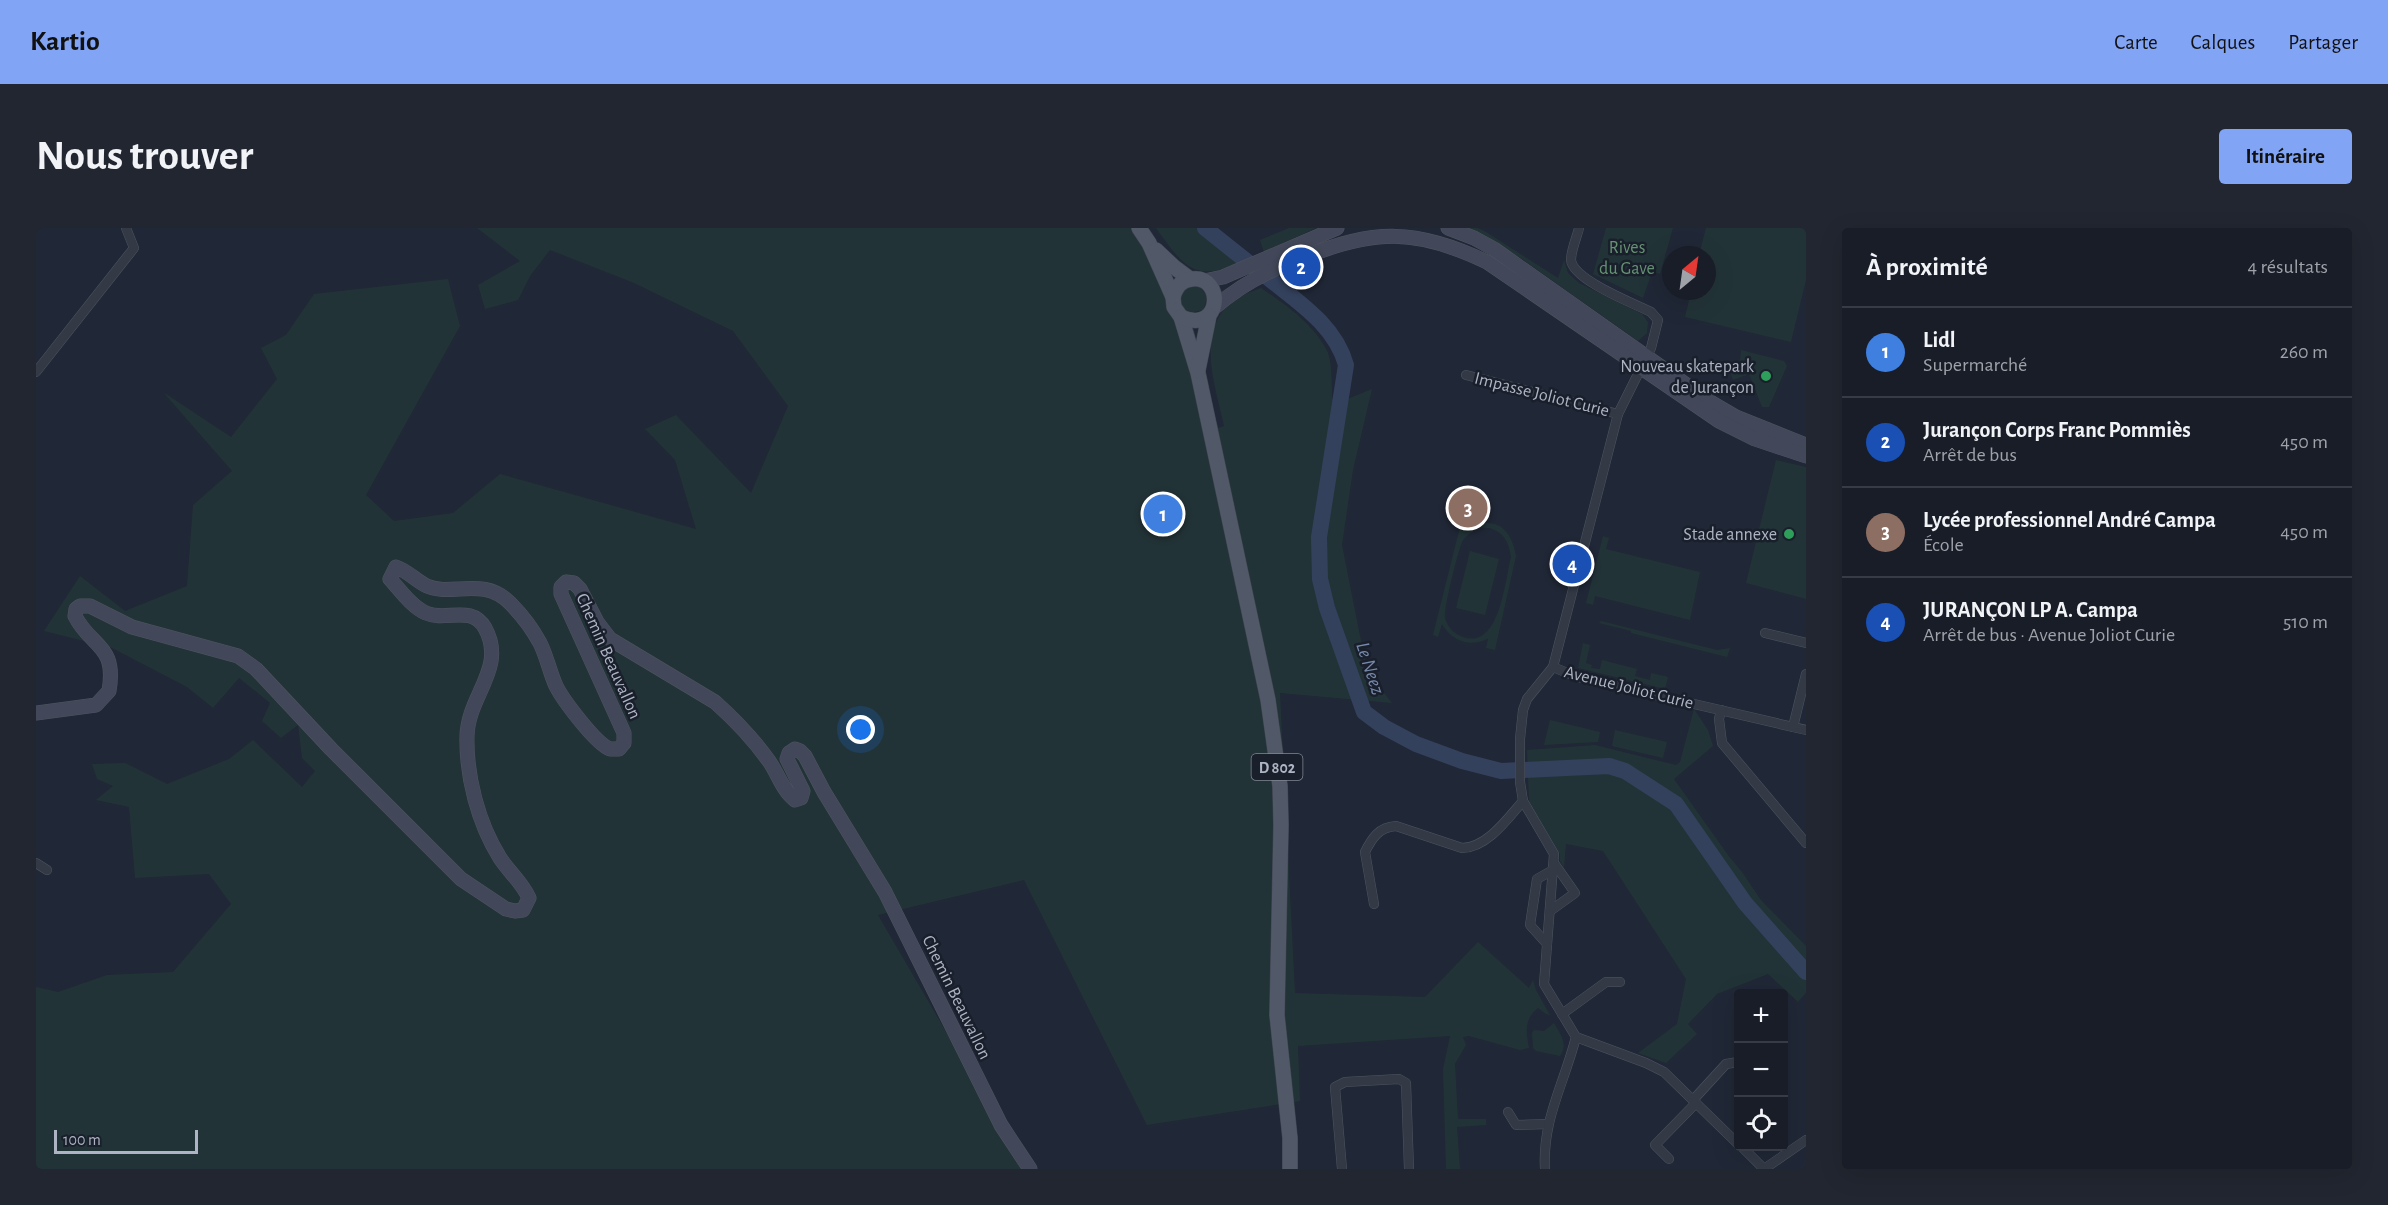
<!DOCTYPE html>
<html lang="fr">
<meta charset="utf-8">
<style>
body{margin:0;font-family:"Alegreya Sans",sans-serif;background:#212630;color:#f1f3f6}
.controls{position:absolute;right:18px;bottom:18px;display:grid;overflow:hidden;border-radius:6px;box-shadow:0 6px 24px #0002}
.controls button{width:54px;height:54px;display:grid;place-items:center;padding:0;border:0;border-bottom:2px solid #363b45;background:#181d28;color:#f1f3f6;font:30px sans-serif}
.compass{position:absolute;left:1626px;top:18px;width:54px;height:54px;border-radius:50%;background:#181d28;box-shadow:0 6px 24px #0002;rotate:29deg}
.scale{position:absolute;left:18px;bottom:15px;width:144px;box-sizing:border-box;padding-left:6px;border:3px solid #aeb4c3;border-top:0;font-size:16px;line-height:21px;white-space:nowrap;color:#aeb4c3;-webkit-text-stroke:4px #191f2b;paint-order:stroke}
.you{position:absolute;left:825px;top:502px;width:21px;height:21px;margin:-15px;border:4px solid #fff;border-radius:50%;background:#1a73e8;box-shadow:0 0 0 9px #1a73e833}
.badge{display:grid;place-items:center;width:39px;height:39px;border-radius:50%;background:#82a4f4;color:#fff;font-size:20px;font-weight:700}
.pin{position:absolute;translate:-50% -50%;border:3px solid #fff;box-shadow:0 2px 6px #0006}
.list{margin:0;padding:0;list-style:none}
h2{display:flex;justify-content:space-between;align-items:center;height:78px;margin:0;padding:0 24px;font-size:26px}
h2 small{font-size:20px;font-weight:400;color:#9fa2a8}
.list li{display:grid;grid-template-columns:39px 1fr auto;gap:18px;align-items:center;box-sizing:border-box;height:90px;padding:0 24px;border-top:2px solid #363b45}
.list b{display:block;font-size:22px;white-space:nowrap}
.list p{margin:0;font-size:20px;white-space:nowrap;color:#9fa2a8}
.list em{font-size:20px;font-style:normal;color:#9fa2a8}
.icon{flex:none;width:33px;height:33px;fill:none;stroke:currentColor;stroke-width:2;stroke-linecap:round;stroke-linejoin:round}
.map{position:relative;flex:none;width:1770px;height:941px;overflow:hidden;border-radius:6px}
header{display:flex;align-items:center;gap:36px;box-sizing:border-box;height:84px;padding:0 30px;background:#82a4f4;color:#111}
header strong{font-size:28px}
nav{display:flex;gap:33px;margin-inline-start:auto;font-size:21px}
.intro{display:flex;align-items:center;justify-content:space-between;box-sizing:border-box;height:144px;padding:0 36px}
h1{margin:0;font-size:42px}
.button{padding:15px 27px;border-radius:6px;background:#82a4f4;color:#111;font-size:21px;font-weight:700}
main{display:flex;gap:36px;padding:0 36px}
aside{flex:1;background:#181d28;border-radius:6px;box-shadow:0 6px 24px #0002}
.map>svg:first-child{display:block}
.green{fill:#223337;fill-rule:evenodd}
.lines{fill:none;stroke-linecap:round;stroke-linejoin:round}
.river{stroke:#34415d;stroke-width:16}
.street-casing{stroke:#4e5461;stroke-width:10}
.secondary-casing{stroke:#4e5461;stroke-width:15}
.primary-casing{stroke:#3d4350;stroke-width:16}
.street{stroke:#333a46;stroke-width:9}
.secondary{stroke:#424859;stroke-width:14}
.primary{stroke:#515867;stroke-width:15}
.leisure-dot{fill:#2e9e5b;stroke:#191f2b;stroke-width:2}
.labels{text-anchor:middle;stroke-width:5;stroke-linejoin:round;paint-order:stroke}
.shield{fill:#191f2b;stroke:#818795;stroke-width:1.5}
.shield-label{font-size:16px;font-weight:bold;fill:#aeb4c3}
.park-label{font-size:18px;fill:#669374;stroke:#191f2b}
.poi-label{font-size:18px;fill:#aeb4c3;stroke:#191f2b;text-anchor:end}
.street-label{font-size:18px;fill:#aeb4c3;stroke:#191f2b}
.water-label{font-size:20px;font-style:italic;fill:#7688ab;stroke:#191f2b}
</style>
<header>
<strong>Kartio</strong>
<nav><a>Carte</a><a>Calques</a><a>Partager</a></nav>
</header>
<div class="intro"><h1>Nous trouver</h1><a class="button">Itinéraire</a></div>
<main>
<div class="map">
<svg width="1770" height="941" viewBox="0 0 1770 941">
<rect width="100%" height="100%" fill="#202736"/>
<!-- green -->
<g class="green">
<path d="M441,0H1099L1146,63L1154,58H1163L1172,69L1167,82L1154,85L1182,200L1188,198C1180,159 1159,106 1195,74C1204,67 1215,64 1225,60C1249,76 1280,98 1292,125C1297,139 1295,161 1297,177L1336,161L1317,242L1306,317L1331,443L1356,475L1244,465L1259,765L1389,769L1442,714L1493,760L1497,752L1500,762L1514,787L1510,786L1502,780C1488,791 1490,803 1493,820L1484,822L1433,808L1427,809L1430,817L1419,836L1422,891H1450V897L1421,899L1424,941H1410L1407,841L1414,808L1262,818L1264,873L1111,897L988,652L842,687L990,941H0V759L22,764L71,747L137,744L195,676L173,646L99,650L93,579L60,572L77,558L61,551L56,536L89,535L131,556L193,531L217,512L266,559L279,543L266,530L262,497L245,510L226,493L234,475L203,450L177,480L151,459L76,420L8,403L44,348L89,383L151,358L157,277L196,243L127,164L195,209L241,151L225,120L250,107L278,66L412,51L424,98L330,267L358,293L417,285L464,246L660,301L639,232L609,201L640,187L715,265L752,178L697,103L598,55L514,22L494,48L482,72L449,81L442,57L484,33Z"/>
<path d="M1120,0H1160L1203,34C1158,57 1145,35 1120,0Z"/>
<path d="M1253,0H1280L1228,24L1224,12Z"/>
<path d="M1433,0H1442L1450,4L1522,50L1528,32L1532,45L1543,55L1606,86L1612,94L1611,105L1602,113L1486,31Z"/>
<path d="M1570,0H1637L1624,46L1616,44L1607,70L1557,46Z"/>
<path d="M1670,0H1770V52L1755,114L1649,89L1655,63H1671V27H1663Z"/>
<path d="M1705,122L1748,133L1751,138L1733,179H1726L1713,146L1697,152L1692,139L1704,133Z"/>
<path d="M1740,232L1770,239V371L1710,355Z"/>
<path d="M1430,275L1435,276L1430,301C1457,287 1475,298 1480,328L1459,422L1450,420L1452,411C1433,419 1417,414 1406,396L1402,409L1397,407ZM1444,300C1463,298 1473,311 1475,329C1469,352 1464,422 1427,409C1418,406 1412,400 1409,390C1407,383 1422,323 1426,314C1430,307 1437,303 1444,300Z"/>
<path d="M1567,308L1573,310L1570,321L1664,344L1654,392L1559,368L1557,377L1550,375Z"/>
<path d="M1434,323L1463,331L1449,387L1420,380Z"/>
<path d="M1565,393L1681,422L1694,420L1691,429L1595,405V403L1563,395Z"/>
<path d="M1547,415L1554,417L1550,435L1556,437L1555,440L1564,441L1566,432L1601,441L1599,448L1614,452L1615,445L1632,449L1629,461L1542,440Z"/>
<path d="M1658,481L1672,502L1677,518L1638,551L1692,627L1706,644L1725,672L1770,718V765L1762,774L1732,746L1681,766L1652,796L1661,806L1630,835L1602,825L1641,796L1650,751L1567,623L1530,616L1528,640L1524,633V626L1493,574L1491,522L1559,517L1640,537L1644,534Z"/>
<path d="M1514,492L1564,504L1562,514L1508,517Z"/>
<path d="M1579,502L1631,514L1627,530L1576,518Z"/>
<path d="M1518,795C1524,806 1533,816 1524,828L1500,823L1497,820L1496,805L1498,802L1508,803Z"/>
</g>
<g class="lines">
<!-- river -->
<path class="river" d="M1169,0C1189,16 1210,33 1231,49C1262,74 1299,97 1310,137L1283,309L1284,351L1291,380L1328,484L1348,499L1380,516L1426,533L1465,543L1573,538L1589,543L1640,576L1709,675L1770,744"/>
<defs>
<g id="street">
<path d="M0,144L98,20L90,0"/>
<path d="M1430,147L1582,186"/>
<path d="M1729,405L1770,415"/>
<path d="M1517,439L1541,449L1770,502"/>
<path d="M1685,482L1683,491L1686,515L1770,615"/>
<path d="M1757,499L1770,446"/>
<path d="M0,635L11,642"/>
<path d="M1338,676L1329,624C1336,610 1343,599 1360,598L1426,620C1451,620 1472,590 1487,573"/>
<path d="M1514,683L1539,665L1518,635"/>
<path d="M1511,716L1494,697L1501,651L1517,642"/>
<path d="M1526,786L1570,754H1584"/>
<path d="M1540,809L1610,835L1628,844L1702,916"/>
<path d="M1657,872L1690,836L1702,834"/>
<path d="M1472,884L1480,897L1512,896"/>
<path d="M1705,918L1728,941"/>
<path d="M1633,931L1619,917L1660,875"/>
<path d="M1306,941L1299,859L1309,854L1363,851L1370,855L1373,941"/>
<path d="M1509,941C1506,892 1528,856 1540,809L1508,756L1518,626L1487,573L1484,554V511L1487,482L1491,471L1517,439L1582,186L1615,120L1622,92L1615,84C1597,75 1537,52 1535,32C1535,22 1541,9 1543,0"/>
<path d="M1728,941L1770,912"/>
</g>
<g id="secondary">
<path d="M1412,0L1438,10L1458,21L1676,175L1700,189L1770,217"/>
<path d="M1168,53L1187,49L1301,0"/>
<path d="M1178,80C1204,57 1233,42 1266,30C1338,1 1380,0 1451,34L1683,193L1719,211L1770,228"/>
<path d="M0,485L60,477L73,463C81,416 55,420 39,388L40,381L44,378H54L96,399L202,428L220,441L295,521L425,651L470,681L479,683L487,682L493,670C486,654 473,644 464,630C442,595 430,548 431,508C432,467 471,440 449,400C435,376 410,394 390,385C376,379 364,362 354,351L360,339C372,343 380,353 391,358C416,369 447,348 474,375C485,386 497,402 504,415C511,429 514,445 520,458C527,472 560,516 574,521C575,521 581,521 583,521L588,515V505L525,366V359L530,354L538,355L544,361L561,394L574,411L679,474C698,491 718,512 733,533C742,546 747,563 759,572L765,570L767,563L751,531L753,525L759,521L764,523L769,528L788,564L849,664L965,897L994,941"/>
</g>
<g id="primary">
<path d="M1103,0L1113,15L1137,69L1138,79L1145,89L1162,145L1232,472L1244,558L1245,597L1241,787L1254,910V941"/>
<path d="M1120,22L1138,39L1154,51"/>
<path d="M1137,69C1140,59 1145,52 1156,51C1189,47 1186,107 1145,89"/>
<path d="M1162,142L1173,88"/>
</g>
</defs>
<!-- street casing -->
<use href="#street" class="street-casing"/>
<!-- secondary casing -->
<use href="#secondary" class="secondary-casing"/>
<!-- primary casing -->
<use href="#primary" class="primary-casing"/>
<!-- street -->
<use href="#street" class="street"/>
<!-- secondary -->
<use href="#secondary" class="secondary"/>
<!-- primary -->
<use href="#primary" class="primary"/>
</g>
<!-- markers -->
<g class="leisure-dot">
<circle cx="1730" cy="148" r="6"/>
<circle cx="1753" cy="306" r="6"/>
</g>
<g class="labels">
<!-- shield labels -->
<rect class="shield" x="1215.5" y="526" width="51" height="26" rx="4.5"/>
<g class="shield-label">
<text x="1241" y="545">D 802</text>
</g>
<!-- park labels -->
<g class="park-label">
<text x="1591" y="25">Rives<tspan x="1591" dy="21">du Gave</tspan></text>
</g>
<!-- poi labels -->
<g class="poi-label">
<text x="1718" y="144">Nouveau skatepark<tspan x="1718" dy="21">de Jurançon</tspan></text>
<text x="1741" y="312">Stade annexe</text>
</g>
<!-- street labels -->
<g class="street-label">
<text transform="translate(1506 166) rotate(14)" y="6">Impasse Joliot Curie</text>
<text transform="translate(573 428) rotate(66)" y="6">Chemin Beauvallon</text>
<text transform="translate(1593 459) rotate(14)" y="6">Avenue Joliot Curie</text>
<text transform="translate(921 769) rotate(64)" y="6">Chemin Beauvallon</text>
</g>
<!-- water labels -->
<g class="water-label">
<text transform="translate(1335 440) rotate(72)" y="7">Le Neez</text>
</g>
</g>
</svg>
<div class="controls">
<button>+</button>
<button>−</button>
<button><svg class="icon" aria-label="locate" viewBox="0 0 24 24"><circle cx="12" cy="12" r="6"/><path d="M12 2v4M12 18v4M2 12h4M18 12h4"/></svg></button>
</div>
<svg class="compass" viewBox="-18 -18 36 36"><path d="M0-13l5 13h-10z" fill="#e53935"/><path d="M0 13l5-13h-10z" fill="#9fa2a8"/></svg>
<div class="scale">100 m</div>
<div class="you"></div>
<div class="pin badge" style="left:1127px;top:286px;background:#3f7fe0">1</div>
<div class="pin badge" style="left:1265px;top:39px;background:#1a4fb4">2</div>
<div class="pin badge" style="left:1432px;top:280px;background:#8d6e63">3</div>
<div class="pin badge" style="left:1536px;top:336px;background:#1a4fb4">4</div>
</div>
<aside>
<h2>À proximité<small>4 résultats</small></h2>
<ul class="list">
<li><span class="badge" style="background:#3f7fe0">1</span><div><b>Lidl</b><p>Supermarché</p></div><em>260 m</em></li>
<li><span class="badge" style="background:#1a4fb4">2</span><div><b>Jurançon Corps Franc Pommiès</b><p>Arrêt de bus</p></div><em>450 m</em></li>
<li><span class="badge" style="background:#8d6e63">3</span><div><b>Lycée professionnel André Campa</b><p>École</p></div><em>450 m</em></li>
<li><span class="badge" style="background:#1a4fb4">4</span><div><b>JURANÇON LP A. Campa</b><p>Arrêt de bus · Avenue Joliot Curie</p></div><em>510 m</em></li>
</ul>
</aside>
</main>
